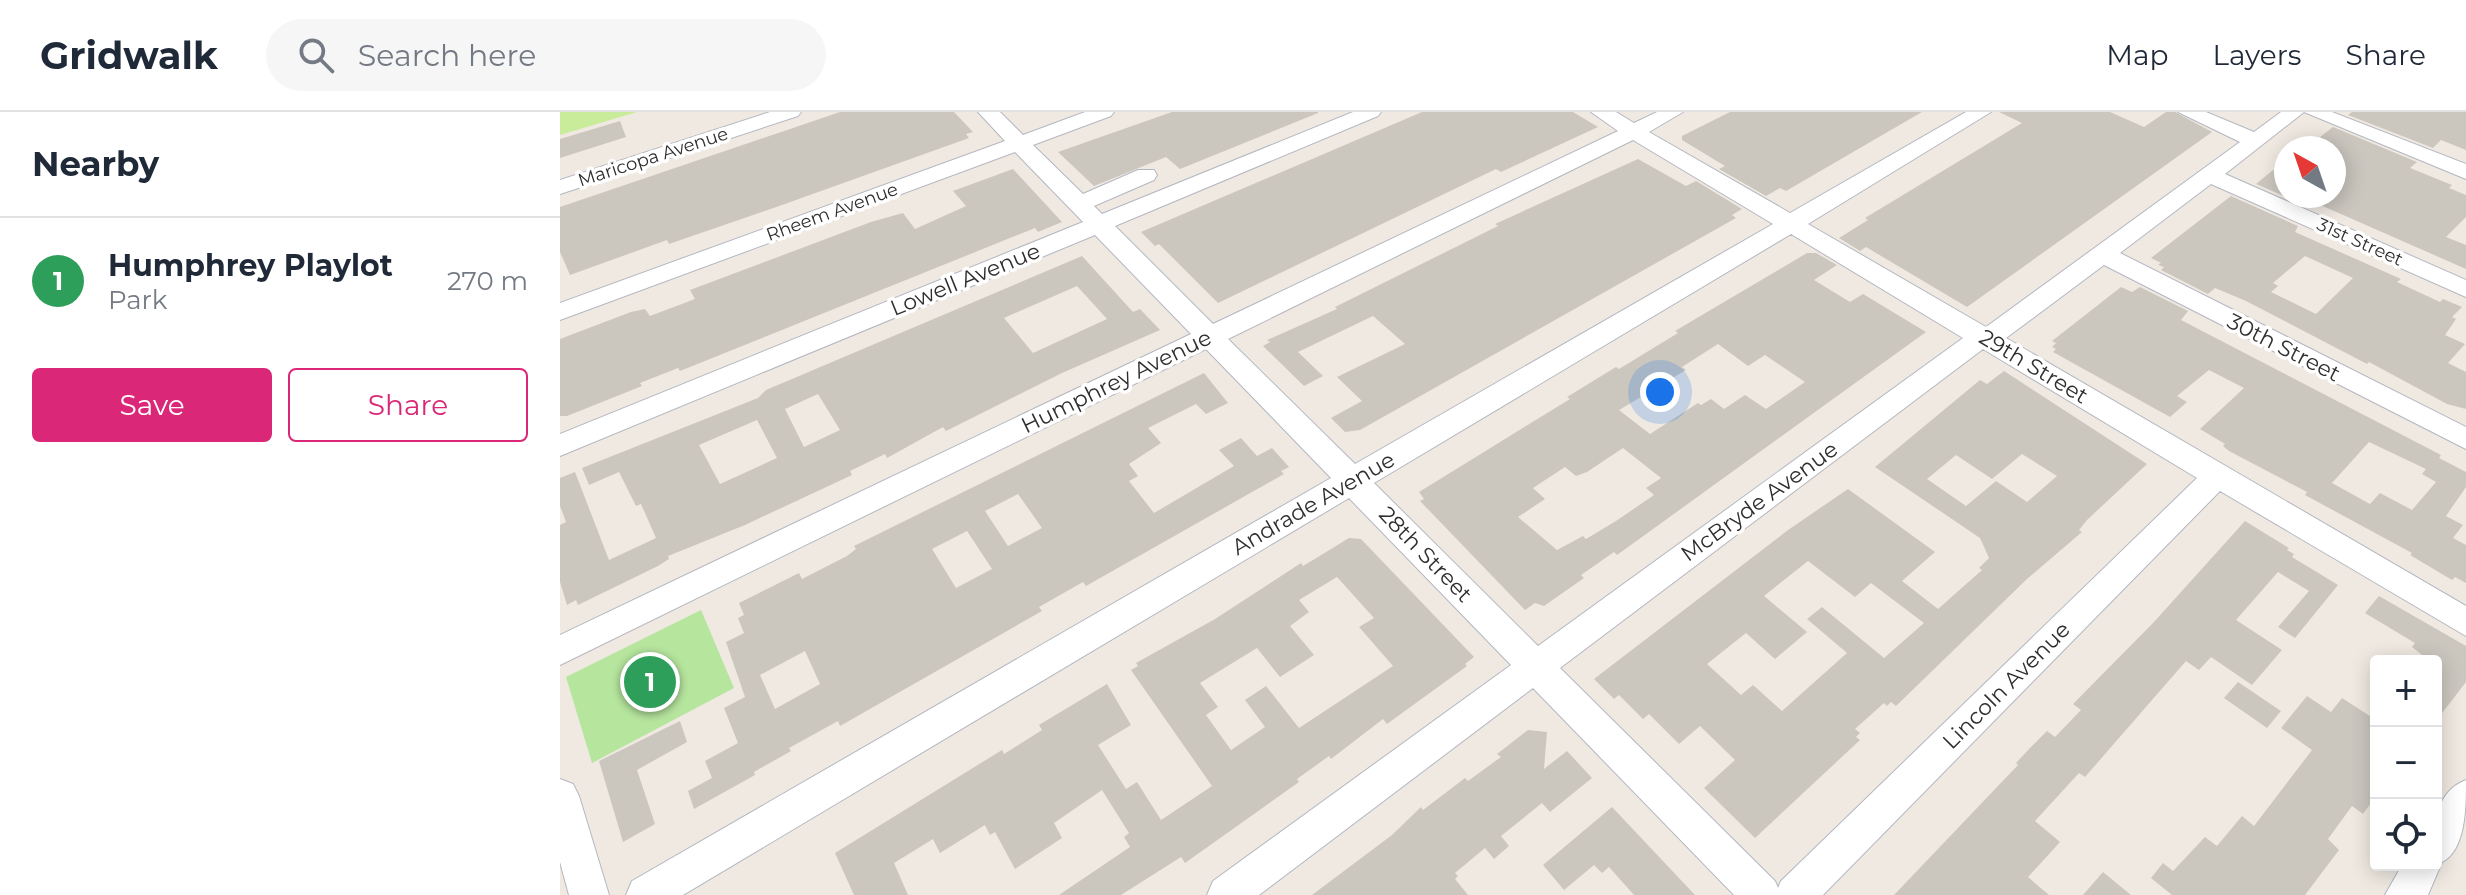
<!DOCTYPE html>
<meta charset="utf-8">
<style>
body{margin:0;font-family:Montserrat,sans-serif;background:#f6f6f7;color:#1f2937}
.controls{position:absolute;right:24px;bottom:24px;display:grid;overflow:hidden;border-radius:8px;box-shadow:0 4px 20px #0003}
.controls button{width:72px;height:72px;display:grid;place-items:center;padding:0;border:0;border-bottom:2px solid #e0e1e3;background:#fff;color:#1f2937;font:40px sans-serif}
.compass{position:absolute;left:1714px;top:24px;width:72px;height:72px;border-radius:50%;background:#fff;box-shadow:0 4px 20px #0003;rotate:320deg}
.you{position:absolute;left:1100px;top:280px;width:28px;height:28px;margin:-20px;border:6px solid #fff;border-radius:50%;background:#1a73e8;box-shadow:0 0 0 12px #1a73e833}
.badge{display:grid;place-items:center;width:52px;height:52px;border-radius:50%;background:#db2777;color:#fff;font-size:26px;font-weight:700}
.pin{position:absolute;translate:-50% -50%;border:4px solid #fff;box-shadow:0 2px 8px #0006}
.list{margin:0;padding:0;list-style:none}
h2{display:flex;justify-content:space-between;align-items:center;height:104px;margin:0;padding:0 32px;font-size:34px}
h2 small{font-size:26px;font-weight:400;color:#747a83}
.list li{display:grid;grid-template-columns:52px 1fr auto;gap:24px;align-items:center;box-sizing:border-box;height:128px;padding:0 32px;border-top:2px solid #e0e1e3}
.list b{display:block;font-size:30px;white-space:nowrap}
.list p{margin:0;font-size:26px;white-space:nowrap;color:#747a83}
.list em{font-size:26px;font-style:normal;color:#747a83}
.actions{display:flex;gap:16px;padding:24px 32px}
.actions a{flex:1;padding:18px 0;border:2px solid #db2777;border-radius:8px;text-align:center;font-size:28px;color:#db2777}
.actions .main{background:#db2777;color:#fff}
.icon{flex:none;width:44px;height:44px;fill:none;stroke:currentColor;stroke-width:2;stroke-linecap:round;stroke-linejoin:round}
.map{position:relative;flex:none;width:1906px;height:783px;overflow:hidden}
header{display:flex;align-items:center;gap:48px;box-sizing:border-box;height:112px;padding:0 40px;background:#fff;border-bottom:2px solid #e0e1e3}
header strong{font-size:38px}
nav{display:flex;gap:44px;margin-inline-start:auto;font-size:28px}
.search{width:560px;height:72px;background:#f6f6f7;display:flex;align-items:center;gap:20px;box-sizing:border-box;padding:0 28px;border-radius:44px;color:#747a83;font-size:30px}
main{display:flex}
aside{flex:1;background:#fff}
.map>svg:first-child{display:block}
.green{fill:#b6e59e}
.pitch{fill:#c9ec9a}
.building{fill:#cbc7bf;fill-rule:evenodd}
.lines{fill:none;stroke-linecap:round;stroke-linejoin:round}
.minor-casing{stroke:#b4b7c1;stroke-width:2}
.minor{fill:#fff;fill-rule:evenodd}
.labels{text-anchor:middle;stroke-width:7;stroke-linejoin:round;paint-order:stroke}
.far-street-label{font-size:18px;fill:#2e2e2e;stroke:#fff}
.street-label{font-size:22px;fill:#2e2e2e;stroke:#fff}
</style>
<header>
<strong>Gridwalk</strong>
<div class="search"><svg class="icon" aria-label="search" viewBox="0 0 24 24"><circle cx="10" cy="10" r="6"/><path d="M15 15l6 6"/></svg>Search here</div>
<nav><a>Map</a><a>Layers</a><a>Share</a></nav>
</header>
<main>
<aside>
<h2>Nearby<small></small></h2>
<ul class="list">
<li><span class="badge" style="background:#2e9e5b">1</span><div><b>Humphrey Playlot</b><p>Park</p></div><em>270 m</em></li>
</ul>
<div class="actions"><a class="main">Save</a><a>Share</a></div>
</aside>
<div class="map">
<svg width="1906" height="783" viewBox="0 0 1906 783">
<rect width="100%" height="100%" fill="#efe9e1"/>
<!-- green -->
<path class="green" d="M141,498L174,576L32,651L6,565Z"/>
<!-- pitch -->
<path class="pitch" d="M0,0H77L0,23Z"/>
<!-- building -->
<g class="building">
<path d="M280,0H394L413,20L406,22L409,26L222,93L109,132L107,128L10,163L0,140V95Z"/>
<path d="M612,0H758V1L620,57L606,45L534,74L498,40Z"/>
<path d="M862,0H1013L1038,15L941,60L936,57L658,191L599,132L595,134L581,120Z"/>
<path d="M1170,0H1362L1226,79L1220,76L1206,84L1159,57L1165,54L1122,28V24Z"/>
<path d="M1439,0H1550L1584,15L1606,0H1615L1652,20L1407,195L1306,135L1300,139L1279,126L1308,108L1305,106L1462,11Z"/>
<path d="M1792,0H1906V38L1881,28L1873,36L1788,3Z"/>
<path d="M60,9L66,25L0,46V27Z"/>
<path d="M1773,15L1857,50L1850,56L1892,73L1889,76L1906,83V105L1886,125L1906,133V157L1749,88L1746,94L1696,72L1713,58L1726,64V84H1774V36H1746Z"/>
<path d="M1078,47L1126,74L1136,69L1182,97L1172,103L1176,106L800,318L785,320L771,306L802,289L777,265L845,232L813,204L738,240L763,264L744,274L703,234L710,230L707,228L777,197L775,195L938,114L935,112Z"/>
<path d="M453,57L502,110L478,120L475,116L120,259L118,256L80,271L82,274L7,304H0V227L71,200L85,197L90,204L135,187L130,178L311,110L343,101L355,117L406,94L393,79Z"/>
<path d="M1671,84L1738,114L1735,120L1841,167L1837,170L1880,190L1883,187L1902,195L1892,205L1896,207L1885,223L1905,232L1888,251L1906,260V297L1887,292L1809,250L1807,252L1686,189L1655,176L1648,182L1601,158L1604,155L1598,153L1601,151L1591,146ZM1745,144L1793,166L1756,202L1711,180L1718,174L1713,171Z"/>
<path d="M1247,141H1256L1277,153L1254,168L1290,190L1303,182L1366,220L1057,443L1054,440L1021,463L1024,466L984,494L975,491L965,498L860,389L864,387L859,380L1010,287L1007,285L1056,255L1059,257L1118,221L1115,219ZM1158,232L1188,254L1205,243L1245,270L1206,297L1185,283L1164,297L1151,287L1141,293L1138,291L1090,322L1059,298L1126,258L1122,255ZM1063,336L1101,366L1086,376L1094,383L1056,409L1026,427L1023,424L997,438L958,405L985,387L973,376L1005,355L1016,364L1027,360Z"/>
<path d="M522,144L573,200L580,197L600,218L502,261L386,319L383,315L327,346L325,342L290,359L292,363L185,413L108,444L109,447L98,454L18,493L16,488L7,493L0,470V413L6,410L0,394V366L15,360L49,448L96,426L81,392L76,394L59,360L29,373L22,356L198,286L206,278ZM517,174L547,207L473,241L444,206ZM258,282L280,318L244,335L225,297ZM197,308L217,346L160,372L139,333Z"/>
<path d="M1561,175L1572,180L1580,175L1628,199L1621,208L1881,343L1879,346L1906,360V375L1886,404L1903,413L1893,426L1906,433V471L1895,465L1892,468L1850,443L1852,441L1745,383L1747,380L1669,339L1663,334L1665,332L1640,317L1684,276L1649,258L1617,284L1627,290L1610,305L1493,240L1496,237L1492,235L1496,231L1492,229ZM1809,330L1866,357L1862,362L1876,370L1852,398L1820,381L1810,392L1772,371Z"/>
<path d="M1444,259L1587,352L1527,408L1519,418L1522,420L1467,467L1336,594L1331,590L1327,594L1324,591L1295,617L1300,621L1296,625L1300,628L1195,726L1144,676L1175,648L1140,614L1119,632L1089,602L1083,607L1059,583L1054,587L1034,567L1228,418L1288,377L1375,440L1342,469L1378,497L1422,458L1419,456L1429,446L1420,426L1315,355L1420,268L1427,272ZM1462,342L1497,364L1467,390L1436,369L1406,394L1367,367L1396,343L1432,367ZM1248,449L1295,485L1311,471L1364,511L1324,546L1262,495L1247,507L1287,541L1222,599L1193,573L1181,583L1147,552L1186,521L1215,547L1247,520L1204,484Z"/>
<path d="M644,261L668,291L646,302L636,292L588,316L601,331L569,352L578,364L569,369L594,401L674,354L659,338L681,326L697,344L712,336L729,355L721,359L724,362L526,474L523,470L479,495L482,499L280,614L278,609L229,636L231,639L194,660L195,663L134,697L128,679L152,666L145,649L178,631L164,596L185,585L166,530L184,521L178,506L184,503L179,491L239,461L242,467L287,444L296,437L294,434ZM458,382L482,416L448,434L425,399ZM407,419L432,457L396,476L372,437ZM245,539L260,572L215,597L200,563Z"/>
<path d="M1685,409L1729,436L1727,438L1734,442L1732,445L1778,473L1735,526L1718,515L1749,479L1718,460L1676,508L1722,538L1692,573L1651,545L1639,558L1626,549L1525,665L1519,661L1475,709L1500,730L1468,765L1489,783H1334L1458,653L1456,651L1471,635L1487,619L1495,625L1521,598L1513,592L1594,510Z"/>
<path d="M789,426L801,427L914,545L905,552L907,554L827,612L823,607L771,647L769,644L737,667L739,670L625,751L621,745L561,783H499L570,735L564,725L569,721L542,678L494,711L502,726L455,757L435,720L430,723L425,713L380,741L373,727L334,751L348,783H294L275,741L442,638L444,642L482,618L479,613L547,572L571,613L538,633L566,677L577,670L601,708L652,674L571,558L578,554L576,551L655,507L741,451L743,454L753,448ZM777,465L814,506L799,515L833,554L739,616L706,574L685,588L705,615L671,638L646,603L658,595L640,571L697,536L720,565L754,543L730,514L749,500L739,488Z"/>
<path d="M1819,484L1906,534V570L1876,609V549L1866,546L1852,535L1855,531L1805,501Z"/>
<path d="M1678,570L1721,599L1707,616L1664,586Z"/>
<path d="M1747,584L1771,600L1782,586L1816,608V684L1803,702L1792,694L1768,727L1779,738L1745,783H1612L1591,766L1603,751L1613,759L1645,725L1657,734L1682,704L1694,714L1752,638L1721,616Z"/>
<path d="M120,609L127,630L77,658L95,712L63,730L39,649Z"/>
<path d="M968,618L987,620L984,657L1007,639L1032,666L990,700L982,691L941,724L949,734L934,747L925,736L895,761L898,764L895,767L908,783H752L832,723L861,695L863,698L905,666L908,669L941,645L937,642Z"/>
<path d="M1052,695L1135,783H1074L1049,755L1042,761L1034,753L1004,778L983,753Z"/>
<path d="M1543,760L1571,783H1523Z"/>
</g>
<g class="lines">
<defs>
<g id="minor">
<path d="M210,0H241L238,4L0,82V68Z"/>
<path d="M418,0H440L463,23L525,0H554L551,4L473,33L523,82L578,58H594L597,63L594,68L534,94L542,102L793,0H821L818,4L555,114L653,212L1058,19L1031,0H1056L1074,11L1097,0H1123L1089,20L1230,101L1406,0H1431L1248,112L1426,215L1680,30L1618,0H1646L1694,20L1721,0H1772L1906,52V67L1744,0L1665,62L1906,168V185L1651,72L1560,141L1906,315V337L1544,153L1446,226L1906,494V524L1660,379L1263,783H1174L973,576L699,783H647L653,769L951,553L789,386L123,783H66L72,769L771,366L646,237L0,553V523L631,222L535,123L0,344V322L523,110L455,40L0,208V191L445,29ZM1073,28L1213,112L795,352L668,227ZM1231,122L1403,226L978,534L814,371ZM1423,237L1637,366L1221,769L1218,776L1215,769L1000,556Z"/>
<path d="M0,667L13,672L19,684L49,783H9L0,750Z"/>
<path d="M1906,668C1906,695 1906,738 1882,750L1868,783H1825L1842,753H1876C1876,721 1870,682 1906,668Z"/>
</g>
</defs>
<!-- minor casing -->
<use href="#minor" class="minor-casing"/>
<!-- minor -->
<use href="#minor" class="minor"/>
</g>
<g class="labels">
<!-- far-street labels -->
<g class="far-street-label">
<text transform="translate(93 45) rotate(-18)" y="6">Maricopa Avenue</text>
<text transform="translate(272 100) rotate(-20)" y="6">Rheem Avenue</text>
<text transform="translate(1800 130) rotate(24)" y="6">31st Street</text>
</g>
<!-- street labels -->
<g class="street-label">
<text transform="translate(405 167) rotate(-22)" y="8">Lowell Avenue</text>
<text transform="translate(1724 235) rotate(27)" y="8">30th Street</text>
<text transform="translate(1474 254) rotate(31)" y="8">29th Street</text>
<text transform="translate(556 269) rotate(-26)" y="8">Humphrey Avenue</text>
<text transform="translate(1199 389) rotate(-36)" y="8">McBryde Avenue</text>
<text transform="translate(753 391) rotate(-30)" y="8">Andrade Avenue</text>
<text transform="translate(866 442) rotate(46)" y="8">28th Street</text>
<text transform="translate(1446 573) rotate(-45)" y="8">Lincoln Avenue</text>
</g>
</g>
</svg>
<div class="controls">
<button>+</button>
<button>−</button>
<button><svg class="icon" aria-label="locate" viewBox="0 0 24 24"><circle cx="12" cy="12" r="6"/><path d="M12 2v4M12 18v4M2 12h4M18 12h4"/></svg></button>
</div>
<svg class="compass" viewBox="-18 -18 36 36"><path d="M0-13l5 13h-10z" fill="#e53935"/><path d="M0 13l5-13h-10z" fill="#747a83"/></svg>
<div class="you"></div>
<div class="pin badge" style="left:90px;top:570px;background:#2e9e5b">1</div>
</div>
</main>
